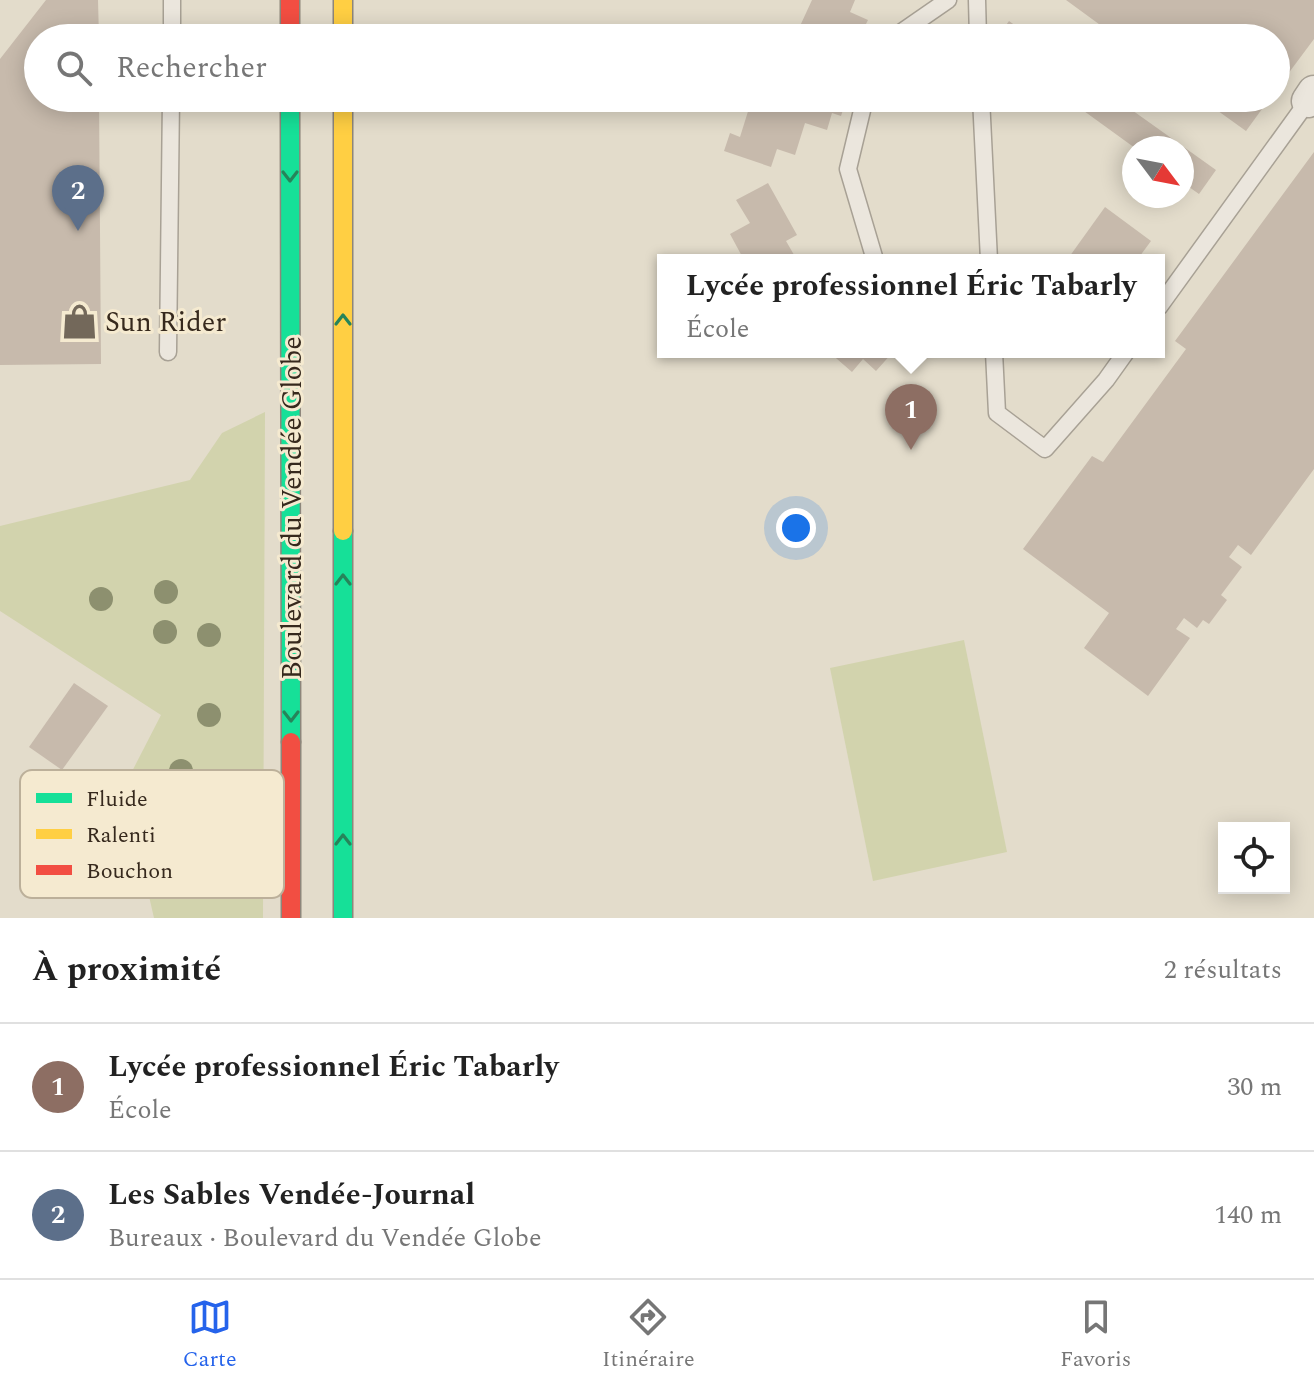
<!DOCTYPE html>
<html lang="fr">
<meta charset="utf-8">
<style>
body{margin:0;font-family:Spectral,serif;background:#f6f6f6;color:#222}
.controls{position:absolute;right:24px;bottom:24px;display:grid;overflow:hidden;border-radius:0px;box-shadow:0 4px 20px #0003}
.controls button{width:72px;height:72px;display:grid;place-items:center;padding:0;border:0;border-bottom:2px solid #e0e0e0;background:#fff;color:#222;font:40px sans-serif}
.compass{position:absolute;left:1122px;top:136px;width:72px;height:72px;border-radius:50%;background:#fff;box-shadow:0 4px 20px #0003;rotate:122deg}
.you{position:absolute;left:796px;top:528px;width:28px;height:28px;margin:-20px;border:6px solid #fff;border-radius:50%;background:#1a73e8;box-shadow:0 0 0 12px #1a73e833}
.badge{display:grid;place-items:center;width:52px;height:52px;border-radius:50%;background:#2563eb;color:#fff;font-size:26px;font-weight:700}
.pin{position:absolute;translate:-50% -66px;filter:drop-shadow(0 2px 4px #0008)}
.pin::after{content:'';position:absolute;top:42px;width:28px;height:24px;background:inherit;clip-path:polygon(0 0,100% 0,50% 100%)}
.popup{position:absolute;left:657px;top:254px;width:508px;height:104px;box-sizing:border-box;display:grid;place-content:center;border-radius:0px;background:#fff;filter:drop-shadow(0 2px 6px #0005);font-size:26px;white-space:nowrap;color:#767676}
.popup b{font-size:30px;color:#222}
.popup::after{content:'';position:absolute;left:50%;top:100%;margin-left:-16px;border:16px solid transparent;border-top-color:#fff}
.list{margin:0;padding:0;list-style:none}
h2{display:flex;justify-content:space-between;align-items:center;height:104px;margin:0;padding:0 32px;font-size:34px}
h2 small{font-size:26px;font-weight:400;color:#767676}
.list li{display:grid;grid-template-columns:52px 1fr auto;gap:24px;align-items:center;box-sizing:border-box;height:128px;padding:0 32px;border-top:2px solid #e0e0e0}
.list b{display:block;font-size:30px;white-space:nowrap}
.list p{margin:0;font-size:26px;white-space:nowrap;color:#767676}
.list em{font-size:26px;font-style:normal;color:#767676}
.icon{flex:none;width:44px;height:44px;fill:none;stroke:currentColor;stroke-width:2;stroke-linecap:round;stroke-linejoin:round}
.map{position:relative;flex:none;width:1314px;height:918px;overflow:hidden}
.search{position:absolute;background:#fff;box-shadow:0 4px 20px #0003;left:24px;right:24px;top:24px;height:88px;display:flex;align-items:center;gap:20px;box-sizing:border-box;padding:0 28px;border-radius:44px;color:#767676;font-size:30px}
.sheet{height:360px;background:#fff}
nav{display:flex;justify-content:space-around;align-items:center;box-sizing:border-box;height:112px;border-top:2px solid #e0e0e0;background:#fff;font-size:22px;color:#767676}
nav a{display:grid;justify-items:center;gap:4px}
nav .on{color:#2563eb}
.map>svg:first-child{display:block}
.green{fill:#d2d3ad}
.building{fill:#c7baac}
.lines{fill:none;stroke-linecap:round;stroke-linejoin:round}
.lane-casing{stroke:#a8a195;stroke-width:19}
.street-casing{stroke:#a8a195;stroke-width:35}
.fast-casing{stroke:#8d867b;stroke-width:21}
.slow-casing{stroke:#8d867b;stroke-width:21}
.jam-casing{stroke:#8d867b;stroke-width:21}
.lane{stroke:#ebe6dd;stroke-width:16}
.street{stroke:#ebe6dd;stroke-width:32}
.fast{stroke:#16e098;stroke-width:18}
.slow{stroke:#ffcf43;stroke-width:18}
.jam{stroke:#f24e42;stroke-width:18}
.tree{fill:#8d906f}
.oneway{stroke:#26845a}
.labels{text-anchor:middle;stroke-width:6;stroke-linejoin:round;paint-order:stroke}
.poi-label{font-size:28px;fill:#36291d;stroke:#f5ead0;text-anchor:start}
.street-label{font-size:28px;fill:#36291d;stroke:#f5ead0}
.key{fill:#f5ead0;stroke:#bcb09a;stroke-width:2}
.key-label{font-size:22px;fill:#36291d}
</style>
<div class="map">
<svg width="1314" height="918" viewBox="0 0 1314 918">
<rect width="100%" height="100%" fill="#e3dccb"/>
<!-- green -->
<g class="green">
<path d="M265,412L263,918H154L124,787L161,715L0,611V526L190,480L222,433Z"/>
<path d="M964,640L1007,852L873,881L830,668Z"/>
</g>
<!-- building -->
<g class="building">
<path d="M46,0H98L99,38H38V98H99L101,364L0,365V59Z"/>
<path d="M812,0H855L850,12L868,20L859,38H814L816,35L800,26Z"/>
<path d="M1066,0H1314V39L1276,90V38H1118Z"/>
<path d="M1009,21L1033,38H997Z"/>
<path d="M771,98L787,99L847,98L841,116L832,113L827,130L805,123L795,155L777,149L771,167L724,151L730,133L740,137L750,105L767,111Z"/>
<path d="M1066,98H1115L1216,170L1199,194L1182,182V148H1135Z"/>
<path d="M1200,98H1270L1246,131Z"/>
<path d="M1314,152V469L1251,555L1238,545L1229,557L1242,567L1221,595L1227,600L1209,624L1203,620L1197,628L1184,618L1176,629L1190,638L1148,696L1084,648L1109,613L1023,549L1092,456L1103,462L1186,349L1175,341Z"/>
<path d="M768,183L797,235L786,241L797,260H744L730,234L750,223L736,200Z"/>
<path d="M1105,207L1151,241L1137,260H1067Z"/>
<path d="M829,352H893L876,371L863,359L852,372Z"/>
<path d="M74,683L108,706L62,770L29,747Z"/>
</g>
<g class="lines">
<defs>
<g id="lane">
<path d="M977,0L978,38"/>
<path d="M172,38V0"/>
<path d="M893,38L948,0"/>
<path d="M865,98L848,169L875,260"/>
<path d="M981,98L989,260"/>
<path d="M1159,307L1308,101"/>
<path d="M168,352L171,98"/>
<path d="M994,352L997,413L1045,449L1106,380L1126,352"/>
</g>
<path id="street" d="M1308,101L1314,92"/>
<g id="fast">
<path d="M290,98L291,742"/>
<path d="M343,531V918"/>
</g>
<g id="slow">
<path d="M343,0V38"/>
<path d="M343,98V531"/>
</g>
<g id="jam">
<path d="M290,0V38"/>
<path d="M291,742V918"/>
</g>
</defs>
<!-- lane casing -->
<use href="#lane" class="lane-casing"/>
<!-- street casing -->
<use href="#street" class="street-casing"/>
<!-- fast casing -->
<use href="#fast" class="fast-casing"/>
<!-- slow casing -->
<use href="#slow" class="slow-casing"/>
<!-- jam casing -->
<use href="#jam" class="jam-casing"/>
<!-- lane -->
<use href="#lane" class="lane"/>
<!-- street -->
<use href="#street" class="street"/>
<!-- fast -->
<use href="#fast" class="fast"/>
<!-- slow -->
<use href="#slow" class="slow"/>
<!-- jam -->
<use href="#jam" class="jam"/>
</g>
<!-- trees -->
<g class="tree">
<circle cx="166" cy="592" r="12"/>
<circle cx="101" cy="599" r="12"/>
<circle cx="165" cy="632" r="12"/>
<circle cx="209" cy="635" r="12"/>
<circle cx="209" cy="715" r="12"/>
<circle cx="181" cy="771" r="12"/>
<circle cx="172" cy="859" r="12"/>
</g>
<!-- one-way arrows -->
<defs><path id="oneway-chevron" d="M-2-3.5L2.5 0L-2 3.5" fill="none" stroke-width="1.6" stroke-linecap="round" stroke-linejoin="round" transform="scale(2)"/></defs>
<g class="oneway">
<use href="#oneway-chevron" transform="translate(290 176) rotate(90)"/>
<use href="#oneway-chevron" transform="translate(343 320) rotate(-90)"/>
<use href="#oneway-chevron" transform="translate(343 580) rotate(-90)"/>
<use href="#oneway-chevron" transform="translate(291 716) rotate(90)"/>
<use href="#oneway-chevron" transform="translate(343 840) rotate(-90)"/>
</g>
<!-- icons -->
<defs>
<symbol id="shop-bare" viewBox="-9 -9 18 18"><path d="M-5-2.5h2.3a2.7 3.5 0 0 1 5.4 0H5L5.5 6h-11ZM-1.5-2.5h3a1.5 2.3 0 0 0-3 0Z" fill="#73685a" stroke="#f5ead0" stroke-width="2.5" paint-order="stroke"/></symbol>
</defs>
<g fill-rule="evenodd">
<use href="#shop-bare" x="54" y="296" width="51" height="51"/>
</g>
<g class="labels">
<!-- poi labels -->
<g class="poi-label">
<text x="105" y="331">Sun Rider</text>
</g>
<!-- street labels -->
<g class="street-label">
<text transform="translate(291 508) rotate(-90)" y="10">Boulevard du Vendée Globe</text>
</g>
</g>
<!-- legend -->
<rect x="20" y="770" width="264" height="128" rx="12" class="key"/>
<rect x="36" y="793" width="36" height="10" fill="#16e098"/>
<rect x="36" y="829" width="36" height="10" fill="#ffcf43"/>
<rect x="36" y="865" width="36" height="10" fill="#f24e42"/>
<g class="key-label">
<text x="86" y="806">Fluide</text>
<text x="86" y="842">Ralenti</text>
<text x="86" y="878">Bouchon</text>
</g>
</svg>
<div class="controls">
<button><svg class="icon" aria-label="locate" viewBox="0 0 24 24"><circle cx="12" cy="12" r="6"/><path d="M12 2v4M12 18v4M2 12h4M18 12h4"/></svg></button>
</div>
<svg class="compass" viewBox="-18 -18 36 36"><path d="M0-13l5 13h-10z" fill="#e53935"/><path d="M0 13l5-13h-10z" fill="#767676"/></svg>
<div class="you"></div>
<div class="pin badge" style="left:911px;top:450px;background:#8d6e63">1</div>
<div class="popup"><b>Lycée professionnel Éric Tabarly</b>École</div>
<div class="pin badge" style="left:78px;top:231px;background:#5c6f8a">2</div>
<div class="search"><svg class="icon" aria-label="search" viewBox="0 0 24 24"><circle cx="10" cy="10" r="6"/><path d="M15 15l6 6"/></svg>Rechercher</div>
</div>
<section class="sheet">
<h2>À proximité<small>2 résultats</small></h2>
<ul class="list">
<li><span class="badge" style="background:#8d6e63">1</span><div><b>Lycée professionnel Éric Tabarly</b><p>École</p></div><em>30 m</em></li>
<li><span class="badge" style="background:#5c6f8a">2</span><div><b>Les Sables Vendée-Journal</b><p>Bureaux · Boulevard du Vendée Globe</p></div><em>140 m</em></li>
</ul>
</section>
<nav>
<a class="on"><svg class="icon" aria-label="map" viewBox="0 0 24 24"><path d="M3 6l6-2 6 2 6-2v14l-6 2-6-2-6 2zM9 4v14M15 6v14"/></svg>Carte</a>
<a><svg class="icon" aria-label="directions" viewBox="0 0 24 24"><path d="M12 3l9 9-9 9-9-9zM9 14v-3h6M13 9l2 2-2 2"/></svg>Itinéraire</a>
<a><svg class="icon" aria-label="saved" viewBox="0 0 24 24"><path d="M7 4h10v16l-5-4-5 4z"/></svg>Favoris</a>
</nav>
